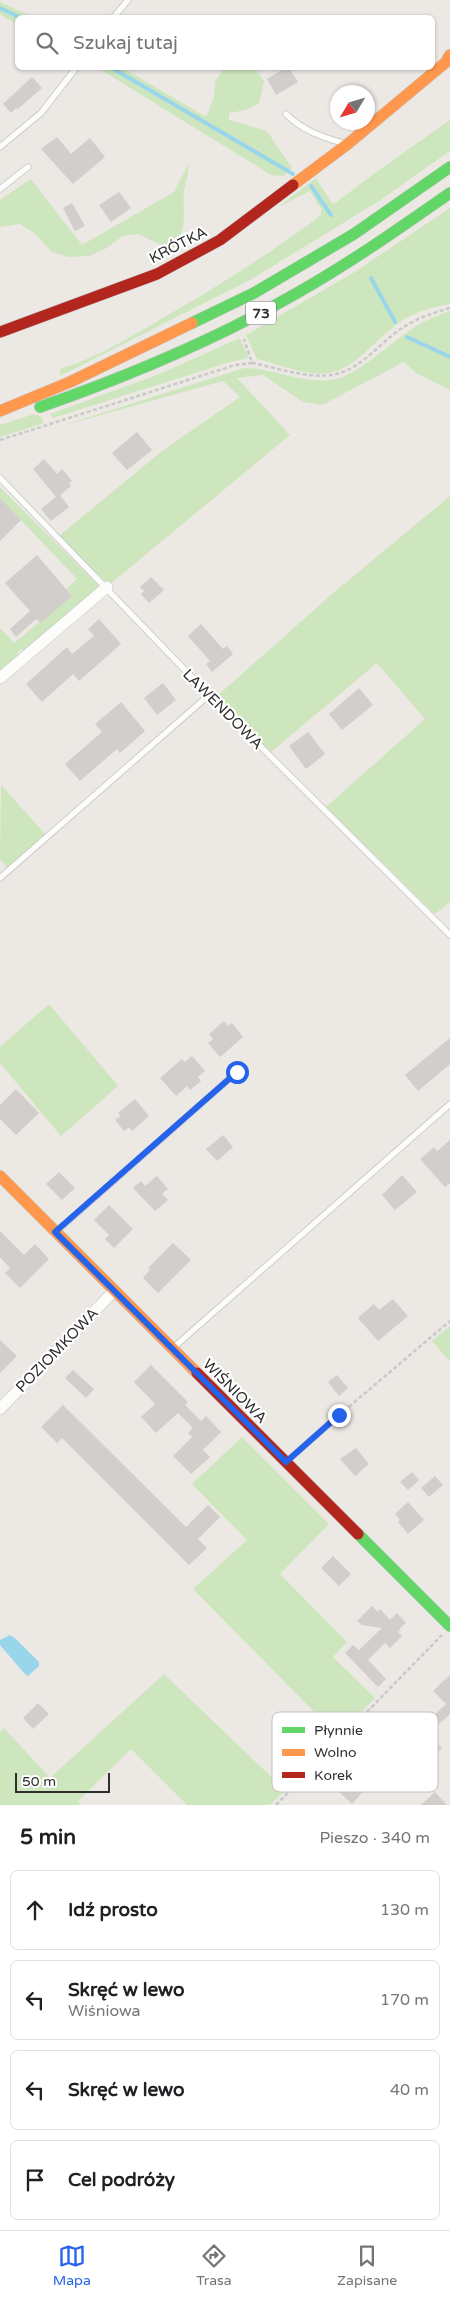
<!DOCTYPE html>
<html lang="pl">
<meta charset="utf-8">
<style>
body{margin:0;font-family:"Varela Round",sans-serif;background:#f6f6f6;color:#202124}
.compass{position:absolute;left:330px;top:85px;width:45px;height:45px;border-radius:50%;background:#fff;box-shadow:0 1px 4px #0004;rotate:232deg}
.scale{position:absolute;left:15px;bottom:12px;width:95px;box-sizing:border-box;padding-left:5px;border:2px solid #2e2e2e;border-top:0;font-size:14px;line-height:18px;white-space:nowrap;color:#2e2e2e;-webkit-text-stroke:4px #fff;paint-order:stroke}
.stop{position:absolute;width:15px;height:15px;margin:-11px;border:4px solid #2563eb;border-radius:50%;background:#fff}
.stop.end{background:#2563eb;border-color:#fff;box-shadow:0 1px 5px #0008}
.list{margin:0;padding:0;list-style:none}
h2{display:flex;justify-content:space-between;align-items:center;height:65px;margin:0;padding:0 20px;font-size:21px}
h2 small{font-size:16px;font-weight:400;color:#757577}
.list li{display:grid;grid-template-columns:32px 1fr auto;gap:15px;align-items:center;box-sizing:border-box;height:80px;margin:0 10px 10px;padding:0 10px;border:1px solid #e0e0e0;border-radius:8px}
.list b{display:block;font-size:19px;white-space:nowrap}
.list p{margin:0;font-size:16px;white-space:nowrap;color:#757577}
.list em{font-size:16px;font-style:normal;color:#757577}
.icon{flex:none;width:28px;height:28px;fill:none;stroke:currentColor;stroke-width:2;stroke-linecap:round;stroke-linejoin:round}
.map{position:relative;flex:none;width:450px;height:1805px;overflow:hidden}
.search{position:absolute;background:#fff;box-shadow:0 1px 4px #0004;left:15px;right:15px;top:15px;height:55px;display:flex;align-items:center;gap:12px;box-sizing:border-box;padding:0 18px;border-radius:8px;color:#757577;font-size:19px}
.sheet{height:425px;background:#fff}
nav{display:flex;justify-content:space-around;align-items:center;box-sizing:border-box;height:70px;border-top:1px solid #e0e0e0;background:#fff;font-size:14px;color:#757577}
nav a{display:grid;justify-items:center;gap:2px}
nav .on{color:#2563eb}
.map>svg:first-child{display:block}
.green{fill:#cee6be}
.water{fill:#99d6ec}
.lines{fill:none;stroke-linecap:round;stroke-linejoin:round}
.stream{stroke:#99d6ec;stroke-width:4}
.building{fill:#d1cecb}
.lane-casing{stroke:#c5c4c5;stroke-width:7}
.street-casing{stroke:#c5c4c5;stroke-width:12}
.fast-casing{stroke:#c5c4c5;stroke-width:12}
.slow-casing{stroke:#c5c4c5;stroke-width:12}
.jam-casing{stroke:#c5c4c5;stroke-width:12}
.path{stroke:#c9c9c8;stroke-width:2.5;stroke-dasharray:4 2.5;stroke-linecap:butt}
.lane{stroke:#fcfcfb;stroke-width:5.5}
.street{stroke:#fcfcfb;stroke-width:11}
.fast{stroke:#63d668;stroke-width:11}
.slow{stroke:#ff974d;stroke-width:11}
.jam{stroke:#b3261e;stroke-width:11}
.route{stroke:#2563eb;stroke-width:6}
.labels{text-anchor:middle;stroke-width:4.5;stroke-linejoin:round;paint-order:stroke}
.shield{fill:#fff;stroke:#6d6d6d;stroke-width:1}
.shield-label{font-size:14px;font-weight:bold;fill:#2e2e2e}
.street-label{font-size:15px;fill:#2e2e2e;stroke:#fff}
.key{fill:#fff;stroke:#c0c0c0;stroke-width:1}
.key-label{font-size:14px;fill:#2e2e2e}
</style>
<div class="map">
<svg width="450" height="1805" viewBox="0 0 450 1805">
<rect width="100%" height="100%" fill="#ece8e4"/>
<!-- green -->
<g class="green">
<path d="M0,2L32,17L18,18L17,25L0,14Z"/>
<path d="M98,68H123L206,117L214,97L215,81L225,68H255L264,81L259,103L247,110L229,113V120L267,131L292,168L283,176L271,175Z"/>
<path d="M450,120V151L376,203L250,280L60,376V369C94,359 125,340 156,322C213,289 269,255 321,215V209L310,191L278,207L316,178L331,202L334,204L379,170Z"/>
<path d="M188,164C189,176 186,180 184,190C182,215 189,228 172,250L138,234L123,236L105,249L89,256L68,257L52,252L34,233L20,224L0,227V200L31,179L82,245L174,192Z"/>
<path d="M450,208V304C434,307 417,311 403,320C377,336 354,374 320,374C300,373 277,364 257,359L246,335L353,273Z"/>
<path d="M450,311V390L416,373L404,362L322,405L303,402L263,375L237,378L290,435L109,585L59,536L162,451L240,397L223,381L58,427L244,368C273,368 302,384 331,380C356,377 390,343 412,329C423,321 437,316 450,311Z"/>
<path d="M240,338L249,358L230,362L53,418L50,414L157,375Z"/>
<path d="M34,414L41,417L44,423L0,437V425Z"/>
<path d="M0,487L98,585L99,590L27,651L21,649L17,653L18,659L0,675V628L14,643L72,596L66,589L77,579L0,498Z"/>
<path d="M450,496V902L435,914L326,807L425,719L377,663L271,752L216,697L332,594Z"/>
<path d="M1,785L46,835L8,868L0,859Z"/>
<path d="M49,1004L118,1086L61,1136L0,1063V1047Z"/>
<path d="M450,1326V1362L432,1341Z"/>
<path d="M242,1437L329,1524L280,1574L347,1642L333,1657L375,1698L338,1736L193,1589L247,1540L192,1484Z"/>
<path d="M164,1674L285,1790L270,1805H187L131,1749L78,1801L81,1805H0V1732L4,1728L50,1778Z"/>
</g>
<!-- water -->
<path class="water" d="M10,1635L16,1639L39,1662V1666L28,1676L24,1673L0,1645V1640Z"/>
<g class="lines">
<!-- stream -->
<g class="stream">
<path d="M0,8L21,18"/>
<path d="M112,68L293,174"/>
<path d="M311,186L331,215"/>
<path d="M371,278L395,322"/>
<path d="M407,337L450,357"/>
</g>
</g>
<!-- building -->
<g class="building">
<path d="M285,68H289L298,82L276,95L267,79Z"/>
<path d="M32,77L42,88L18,109L16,108L11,113L3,104Z"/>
<path d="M57,137L71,154L90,138L105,157L73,184L41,149Z"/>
<path d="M119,192L131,208L111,222L99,205Z"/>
<path d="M72,203L85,226L75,231L63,208Z"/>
<path d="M137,432L152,450L127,470L112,453Z"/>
<path d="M44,459L57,474L62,469L72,481L69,483L71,486L60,495L69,507L51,521L41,509L56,497L33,469Z"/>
<path d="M0,498L21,520L0,541Z"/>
<path d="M37,555L72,596L41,623L36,619L16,637L10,629L30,611L5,583Z"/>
<path d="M151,577L164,590L149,603L141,594L144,591L140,587Z"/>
<path d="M99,619L121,644L79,681L73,674L42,702L26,684L67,647L72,654L94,636L88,629Z"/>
<path d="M201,624L223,649L227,646L233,654L212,672L206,664L210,661L188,636Z"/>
<path d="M163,683L176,700L157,715L144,698Z"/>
<path d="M359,688L373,705L342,730L329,714Z"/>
<path d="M121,702L145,731L120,753L117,749L80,781L65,764L102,732L95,724Z"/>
<path d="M308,732L325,754L306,769L289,746Z"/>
<path d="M224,1021L228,1026L232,1023L243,1037L220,1057L208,1043L213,1039L209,1034Z"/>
<path d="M450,1038V1064L418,1091L405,1075Z"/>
<path d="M192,1056L205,1071L198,1077L201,1081L190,1090L187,1086L176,1096L160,1078L182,1059L185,1062Z"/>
<path d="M16,1089L39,1113L16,1135L0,1119V1105Z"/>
<path d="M135,1099L149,1116L132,1131L129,1127L124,1131L115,1120L121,1116L118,1113Z"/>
<path d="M223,1135L233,1147L217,1161L206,1149Z"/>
<path d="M450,1140V1183L445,1187L420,1159L434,1147L437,1151Z"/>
<path d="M59,1172L75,1188L62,1200L46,1184Z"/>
<path d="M402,1175L417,1192L395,1210L382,1195Z"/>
<path d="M157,1176L168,1189L162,1194L168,1200L155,1211L133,1188L141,1181L145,1186Z"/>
<path d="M109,1205L133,1229L114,1248L105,1239L109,1235L94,1220Z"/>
<path d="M0,1231L24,1255L35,1244L49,1259L20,1288L5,1273L10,1268L0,1257Z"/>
<path d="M173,1243L191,1260L158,1293L143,1278L150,1270L148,1268Z"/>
<path d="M393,1299L408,1316L378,1341L358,1318L374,1304L379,1310Z"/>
<path d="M0,1340L17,1356L0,1373Z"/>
<path d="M151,1365L188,1402L185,1405L201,1421L206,1416L221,1432L203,1450L210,1457L191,1474L173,1456L192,1437L188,1433L193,1428L178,1413L156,1433L141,1417L155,1404L134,1382Z"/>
<path d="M73,1370L94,1389L86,1398L65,1378Z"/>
<path d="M337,1375L348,1388L339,1396L328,1382Z"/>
<path d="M63,1405L186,1527L208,1505L220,1517L198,1539L207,1548L189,1565L62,1438L57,1443L41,1427Z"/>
<path d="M356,1448L369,1464L355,1476L340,1459Z"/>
<path d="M412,1472L419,1480L408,1490L400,1482Z"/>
<path d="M435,1476L443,1485L429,1497L421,1488Z"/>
<path d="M408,1502L424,1520L408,1534L398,1522L400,1520L395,1514Z"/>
<path d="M333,1556L351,1574L339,1586L321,1568Z"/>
<path d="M372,1606L378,1612L380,1609L390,1620L397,1613L406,1623L399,1629L401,1631H397L402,1636L390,1648L385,1643L368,1660L386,1679L378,1687L345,1653L353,1645L359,1650L382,1628L362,1625L357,1621Z"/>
<path d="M450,1675V1714L439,1724L432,1717L446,1704L433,1691Z"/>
<path d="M38,1703L49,1714L33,1729L23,1718Z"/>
<path d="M430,1735L442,1748L418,1770L406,1757Z"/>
<path d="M353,1772L368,1786L352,1804L336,1789Z"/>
<path d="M435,1792L447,1805H421Z"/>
</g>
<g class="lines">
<defs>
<g id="lane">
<path d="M113,18L128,0"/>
<path d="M286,114C302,130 321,137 343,143"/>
<path d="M0,147L41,113L76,68"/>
<path d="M0,189L28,167"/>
<path d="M0,478L209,695L450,935"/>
<path d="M0,878L209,695"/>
<path d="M57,1231L237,1072"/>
<path d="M173,1348L450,1104"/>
<path d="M286,1462L339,1415"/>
</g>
<g id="street">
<path d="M0,678L107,587"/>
<path d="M0,1409L114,1291"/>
</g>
<g id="fast">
<path d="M192,323L254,293L354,234L450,167"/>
<path d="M40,407C129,376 215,340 297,293C350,263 400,228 450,193"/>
<path d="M358,1534L450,1626"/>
</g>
<g id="slow">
<path d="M293,185L349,143L445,63L450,55"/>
<path d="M0,411L70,382L192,323"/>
<path d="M0,1176L197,1373"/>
</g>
<g id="jam">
<path d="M0,332L157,274L220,240L293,185"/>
<path d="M197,1373L358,1534"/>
</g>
</defs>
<!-- lane casing -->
<use href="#lane" class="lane-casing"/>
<!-- street casing -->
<use href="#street" class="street-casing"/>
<!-- fast casing -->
<use href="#fast" class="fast-casing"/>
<!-- slow casing -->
<use href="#slow" class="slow-casing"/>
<!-- jam casing -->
<use href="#jam" class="jam-casing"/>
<!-- path -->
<g class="path">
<path d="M252,363C278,368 310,380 336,374C359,369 377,347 395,333C412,320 429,314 450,308"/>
<path d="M0,440L235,365L252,363L244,339"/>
<path d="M344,1411L450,1321"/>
<path d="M276,1805L442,1635"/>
</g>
<!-- lane -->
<use href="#lane" class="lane"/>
<!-- street -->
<use href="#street" class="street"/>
<!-- fast -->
<use href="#fast" class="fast"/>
<!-- slow -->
<use href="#slow" class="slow"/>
<!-- jam -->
<use href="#jam" class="jam"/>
</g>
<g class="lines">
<!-- route -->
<path class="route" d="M237,1072L55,1232L286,1462L339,1415"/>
</g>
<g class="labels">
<!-- shield labels -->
<rect class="shield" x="246" y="301.5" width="30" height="23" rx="4"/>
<g class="shield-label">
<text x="261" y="318">73</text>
</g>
<!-- street labels -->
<g class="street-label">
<text transform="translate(178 245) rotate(-27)" y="5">KRÓTKA</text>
<text transform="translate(223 709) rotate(45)" y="5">LAWENDOWA</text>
<text transform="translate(57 1350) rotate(-46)" y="5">POZIOMKOWA</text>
<text transform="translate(235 1391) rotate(45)" y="5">WIŚNIOWA</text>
</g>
</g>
<!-- legend -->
<rect x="272" y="1712" width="166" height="80" rx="8" class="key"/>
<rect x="282" y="1727" width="23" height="6" fill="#63d668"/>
<rect x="282" y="1749" width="23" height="7" fill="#ff974d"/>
<rect x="282" y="1772" width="23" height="6" fill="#b3261e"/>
<g class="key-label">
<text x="314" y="1735">Płynnie</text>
<text x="314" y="1757">Wolno</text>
<text x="314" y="1780">Korek</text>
</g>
</svg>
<svg class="compass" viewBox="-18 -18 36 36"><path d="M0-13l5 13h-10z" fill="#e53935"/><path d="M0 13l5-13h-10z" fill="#757577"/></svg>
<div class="scale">50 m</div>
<div class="stop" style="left:237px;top:1072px"></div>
<div class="stop end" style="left:339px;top:1415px"></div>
<div class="search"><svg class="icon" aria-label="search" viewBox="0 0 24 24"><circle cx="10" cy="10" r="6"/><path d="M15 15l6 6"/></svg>Szukaj tutaj</div>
</div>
<section class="sheet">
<h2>5 min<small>Pieszo · 340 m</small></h2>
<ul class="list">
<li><svg class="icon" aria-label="ahead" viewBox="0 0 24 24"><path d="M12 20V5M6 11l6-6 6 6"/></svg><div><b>Idź prosto</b></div><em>130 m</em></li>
<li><svg class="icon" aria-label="left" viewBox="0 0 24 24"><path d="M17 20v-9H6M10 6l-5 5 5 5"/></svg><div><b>Skręć w lewo</b><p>Wiśniowa</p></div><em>170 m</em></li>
<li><svg class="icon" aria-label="left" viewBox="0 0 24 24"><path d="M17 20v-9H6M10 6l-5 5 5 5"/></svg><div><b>Skręć w lewo</b></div><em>40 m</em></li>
<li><svg class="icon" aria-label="arrive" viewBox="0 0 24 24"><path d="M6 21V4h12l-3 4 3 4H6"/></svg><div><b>Cel podróży</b></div></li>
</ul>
</section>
<nav>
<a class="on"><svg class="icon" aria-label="map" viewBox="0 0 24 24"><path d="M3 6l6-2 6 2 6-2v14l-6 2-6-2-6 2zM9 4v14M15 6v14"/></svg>Mapa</a>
<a><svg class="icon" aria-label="directions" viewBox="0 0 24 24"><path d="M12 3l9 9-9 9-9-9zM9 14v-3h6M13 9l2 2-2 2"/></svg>Trasa</a>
<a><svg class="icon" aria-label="saved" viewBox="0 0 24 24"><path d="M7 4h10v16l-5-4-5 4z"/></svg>Zapisane</a>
</nav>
